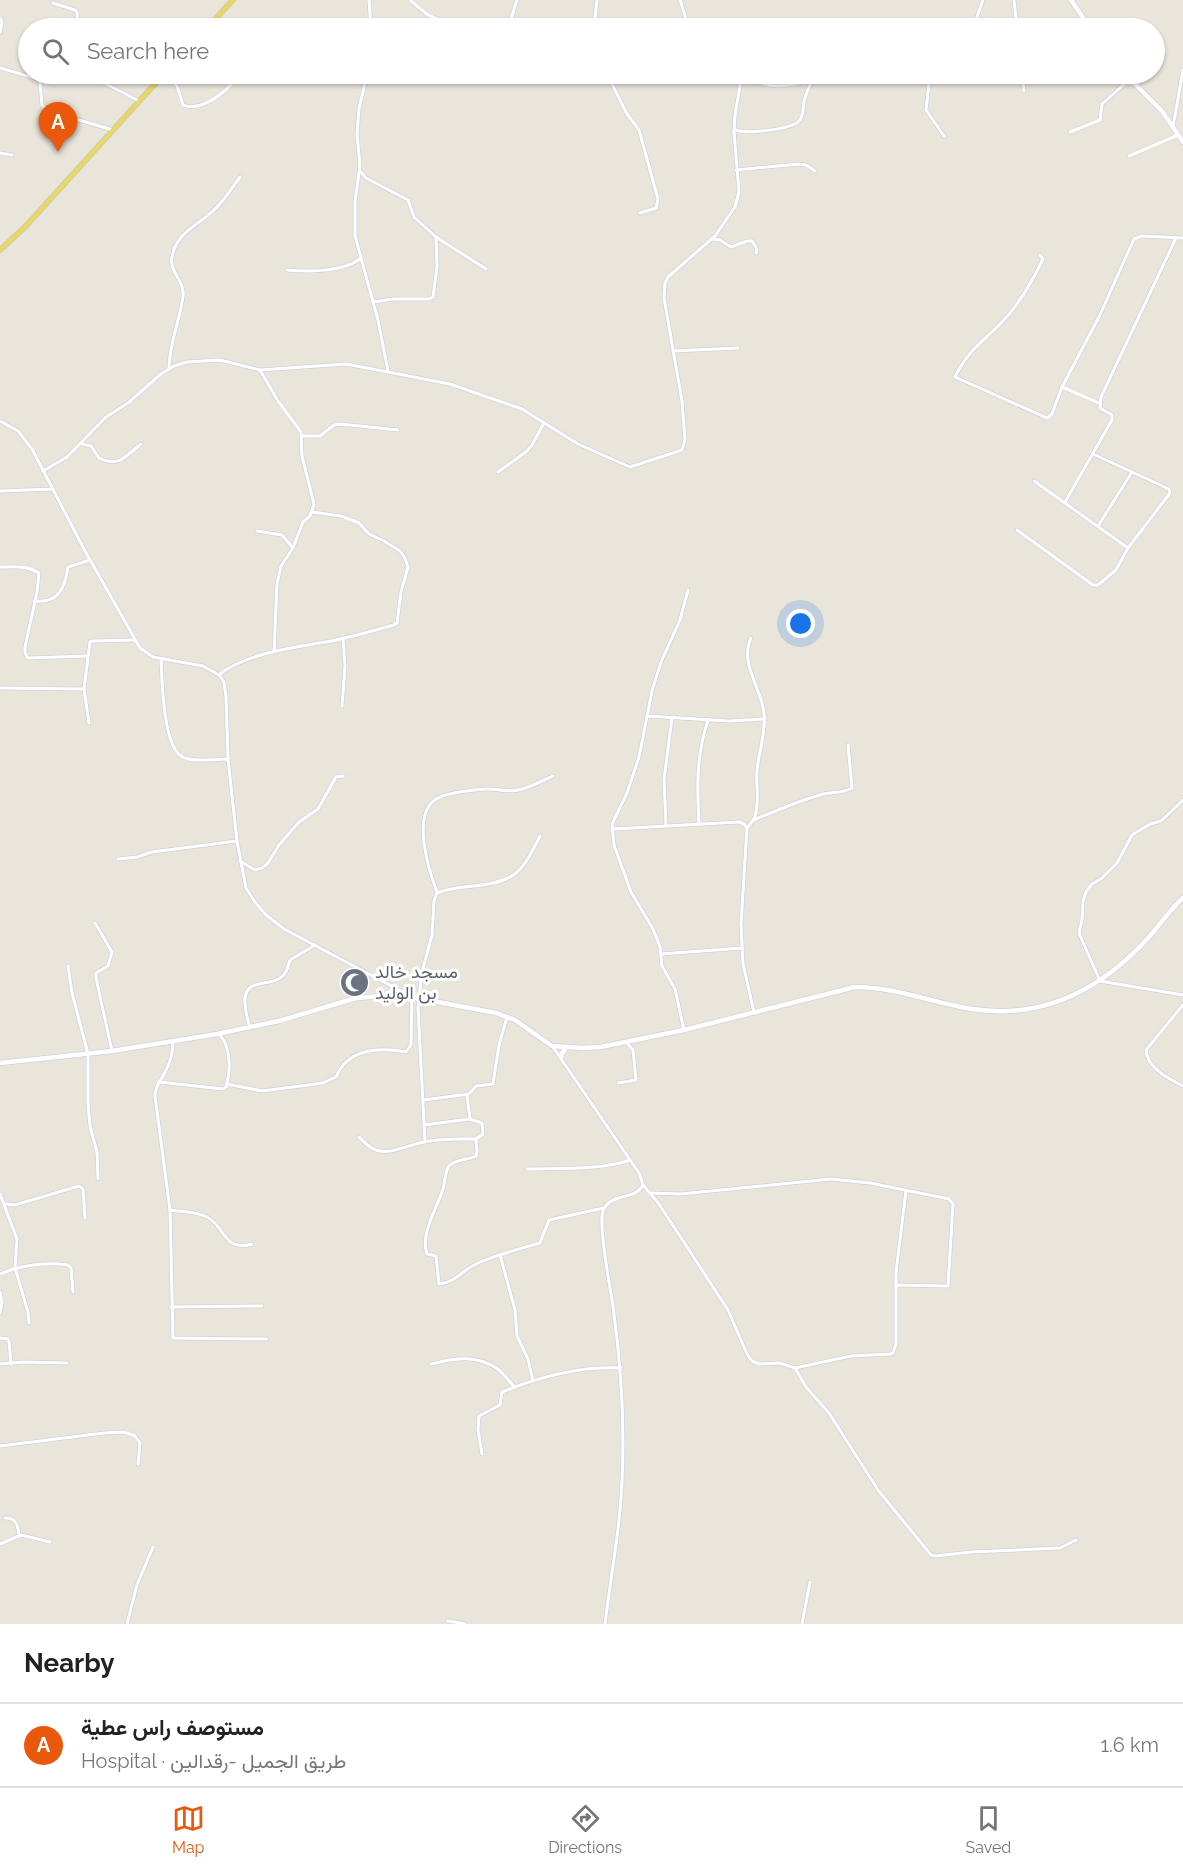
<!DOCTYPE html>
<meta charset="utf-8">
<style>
body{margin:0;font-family:Raleway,Vazirmatn,sans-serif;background:#f6f6f6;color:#222}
.you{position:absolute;left:801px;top:624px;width:21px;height:21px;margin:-15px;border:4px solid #fff;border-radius:50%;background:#1a73e8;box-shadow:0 0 0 9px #1a73e833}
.badge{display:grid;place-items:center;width:39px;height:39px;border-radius:50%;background:#ea580c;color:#fff;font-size:20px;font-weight:700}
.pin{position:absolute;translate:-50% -50px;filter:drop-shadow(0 2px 3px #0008)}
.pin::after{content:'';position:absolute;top:32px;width:21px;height:18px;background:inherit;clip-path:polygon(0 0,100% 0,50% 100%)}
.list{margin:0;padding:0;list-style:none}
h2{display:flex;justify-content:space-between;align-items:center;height:78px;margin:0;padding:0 24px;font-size:26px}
h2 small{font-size:20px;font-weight:400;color:#767676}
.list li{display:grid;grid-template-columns:39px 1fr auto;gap:18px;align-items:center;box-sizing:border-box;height:84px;padding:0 24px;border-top:2px solid #e0e0e0}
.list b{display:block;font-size:22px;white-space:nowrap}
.list p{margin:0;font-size:20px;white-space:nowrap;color:#767676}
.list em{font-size:20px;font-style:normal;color:#767676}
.icon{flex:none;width:33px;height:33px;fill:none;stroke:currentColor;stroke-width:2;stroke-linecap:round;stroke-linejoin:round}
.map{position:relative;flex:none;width:1183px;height:1624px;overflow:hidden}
.search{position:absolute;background:#fff;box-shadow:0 2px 4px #0004;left:18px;right:18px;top:18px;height:66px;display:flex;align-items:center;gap:15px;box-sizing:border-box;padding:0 21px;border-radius:33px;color:#767676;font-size:22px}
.sheet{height:162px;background:#fff}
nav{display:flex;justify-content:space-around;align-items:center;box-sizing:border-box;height:84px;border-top:2px solid #e0e0e0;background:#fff;font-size:16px;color:#767676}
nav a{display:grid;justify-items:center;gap:3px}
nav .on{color:#ea580c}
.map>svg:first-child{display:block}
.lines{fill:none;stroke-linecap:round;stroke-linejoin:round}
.street-casing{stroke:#d0d1e1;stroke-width:4.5}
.secondary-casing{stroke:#d0d1e1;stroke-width:6}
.primary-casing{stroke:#c7c7c7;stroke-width:6}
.street{stroke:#fff;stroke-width:3}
.secondary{stroke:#fff;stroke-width:4.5}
.primary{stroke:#e8d862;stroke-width:4.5}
.labels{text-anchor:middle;stroke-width:6;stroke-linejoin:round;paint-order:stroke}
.worship-label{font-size:18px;fill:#5b616d;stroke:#fff;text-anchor:start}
</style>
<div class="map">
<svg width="1183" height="1624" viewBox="0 0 1183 1624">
<rect width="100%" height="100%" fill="#eae5db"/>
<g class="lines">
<defs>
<g id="street">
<path d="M369,0L371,28"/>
<path d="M410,0L428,15L459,28"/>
<path d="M680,0L689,28"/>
<path d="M1014,0L1017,28"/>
<path d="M53,3L75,10L77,12L78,28"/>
<path d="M0,18L2,22L0,32"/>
<path d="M508,28L517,0"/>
<path d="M594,28L597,0"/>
<path d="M973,28L983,0"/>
<path d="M0,68L38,79L40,82L42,105L48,111L113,130"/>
<path d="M87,74L139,101"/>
<path d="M367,74L359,109L357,134L360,166L355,201V236L378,320L388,371"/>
<path d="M407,74L410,79"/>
<path d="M607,74L627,114L639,130L658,199L656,208L640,213"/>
<path d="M744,74C762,91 799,88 818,74"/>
<path d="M930,74L926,110L944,136"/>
<path d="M1022,74L1024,91"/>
<path d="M165,75L177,86L183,105C203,113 229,89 240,74"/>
<path d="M1173,127L1183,70"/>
<path d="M735,130C746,134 790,130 799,121C805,115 802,105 805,98C807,91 811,83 814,76"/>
<path d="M1070,132L1100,120L1102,104L1130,79"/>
<path d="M0,153L12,155"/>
<path d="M1129,156L1178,135"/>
<path d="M736,170L799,164L806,165L815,171"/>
<path d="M361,172L366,178L408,200L414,217L436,237L486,269"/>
<path d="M712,239L720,240L731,247L747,241H752L757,249L756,253"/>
<path d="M1040,255L1043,259C1032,282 1019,305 1001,323C982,343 968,350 955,377L1047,418L1052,414L1062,387L1099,317L1134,239L1142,236L1183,238"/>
<path d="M287,270C307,272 343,272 360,259"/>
<path d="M373,302L393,299H429L433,297L437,267L436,237"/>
<path d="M673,351L738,348"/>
<path d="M169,369C169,342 180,322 183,296C185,281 169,272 172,257C176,232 199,225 214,210C224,201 232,188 240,177"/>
<path d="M260,370L278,401L301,432L302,456L314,504L310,516L303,522L293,548L281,566L277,584L274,652"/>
<path d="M1062,387L1099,403"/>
<path d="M0,421L18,431L32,449L85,551L140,648L153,657L203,666L219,675L224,682L226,697L228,759L237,841L246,888L255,902L265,914L284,929L412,997L411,1045L406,1052C379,1047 348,1048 336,1077L323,1083L262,1091L227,1084"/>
<path d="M303,436H320L334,425L340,424L398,430"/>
<path d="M82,444L91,446L99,458C120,468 125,456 141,444"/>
<path d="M43,471L67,457L106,417L128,403L161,374L174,366L187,362L220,360L260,370L346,364L450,384L522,409L578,444L630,467L682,450L685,440L682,401L664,298L665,283L668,277L715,236L735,207L739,192L734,132L735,115L742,74"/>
<path d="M498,472L526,452L532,445L544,423"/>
<path d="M1034,481L1128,548"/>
<path d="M0,491L53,489"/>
<path d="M1065,502L1112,420V415L1100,408L1101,397L1176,238"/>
<path d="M1098,526L1132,472"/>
<path d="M1017,530L1093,585H1098L1116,570L1128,548L1170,493L1169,489L1093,454"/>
<path d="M257,531L282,535L293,548"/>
<path d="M0,567C15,567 26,565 39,573L37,592L25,647V653L28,658L87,656"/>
<path d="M34,601C59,604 65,587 68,567L90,560"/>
<path d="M751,638C739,664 762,688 764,714C766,733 759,751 757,770C756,784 759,798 756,812C755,819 752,822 747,828L741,924L743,964L754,1012"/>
<path d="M161,660C162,680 163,744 181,756C190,763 217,759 228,759"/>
<path d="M220,674C247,653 297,647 331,641C352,637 373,631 394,625L397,623L401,592L408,567L405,558L400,551L384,541L369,534L359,523L341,516L312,512"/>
<path d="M0,688L84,689"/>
<path d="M342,706L345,666L343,638"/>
<path d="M647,716L729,721L764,719"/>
<path d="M89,723L84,689L90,642L92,641L134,640"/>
<path d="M1183,800L1161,821L1150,824L1132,835L1117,863L1102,878L1092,884L1086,892L1083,901L1082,920L1079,933L1100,981L1183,995"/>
<path d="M754,820C777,810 799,801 823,794C832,792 844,793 852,788L848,745"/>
<path d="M699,824C697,786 696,757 708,720"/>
<path d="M666,826L664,780L672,718"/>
<path d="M613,829L739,822L744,824L747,828"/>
<path d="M118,859L137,857L152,852L237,841"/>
<path d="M240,861L255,870L262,868L268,863L279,845L299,822L318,809L336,777L343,776"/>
<path d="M437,892C429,871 411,815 436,799C446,793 473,790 486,789C497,788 508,793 518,790C530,788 542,781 553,776"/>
<path d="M95,923L112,952L108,966L96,973V978L112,1051"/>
<path d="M661,954L742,948"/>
<path d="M68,966L72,993L88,1054V1105L90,1126L97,1152L98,1179"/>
<path d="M1183,1005L1146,1050C1147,1068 1169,1079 1183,1086"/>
<path d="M249,1027C248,1018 244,1008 245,999C246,976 275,989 285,973C288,970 288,964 290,960L315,945"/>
<path d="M684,1030L675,989L662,966L660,947L653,929L631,892L614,845L612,824L627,793L639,757L652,691L661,662L680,620L688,590"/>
<path d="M173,1041C173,1052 170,1064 164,1074C160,1082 155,1086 155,1096L170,1210L173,1338L267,1339"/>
<path d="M553,1047L639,1173L643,1185C635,1201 610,1192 603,1211C598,1225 610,1287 613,1306C623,1379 627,1455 618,1529C614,1561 609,1592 605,1624"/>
<path d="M159,1082L223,1089L226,1087C231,1071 231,1046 219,1034"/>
<path d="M618,1083L636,1080L633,1050L626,1042"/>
<path d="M467,1095L470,1119"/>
<path d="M423,1100L469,1094L476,1086L493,1084L499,1045L507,1017"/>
<path d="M359,1137C381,1163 398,1147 424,1142C441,1138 459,1139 476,1139L483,1134L482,1123L470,1119L424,1125"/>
<path d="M476,1139L477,1152L476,1156C469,1160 454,1159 449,1166C445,1171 445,1182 443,1189C437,1208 420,1234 427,1254L436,1256L439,1284C457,1282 461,1271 476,1264C495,1255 519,1249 540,1243L549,1220L604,1208"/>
<path d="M425,1142L418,1008L422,972L432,935L434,901L437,893C449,888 461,887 474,886C516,882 522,872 540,836"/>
<path d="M527,1169C556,1168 604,1170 630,1160"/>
<path d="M643,1185L659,1204L728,1310L747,1354L752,1361L760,1364L779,1363L795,1368L806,1387L829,1413L878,1490L931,1555L936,1556L971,1552L1060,1548L1076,1540"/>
<path d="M652,1193L681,1194L831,1179L870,1183L949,1199L953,1204L948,1286L895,1285"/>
<path d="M0,1194L17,1239L15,1268L28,1312L29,1323"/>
<path d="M6,1204L15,1205L79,1186L83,1189L85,1218"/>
<path d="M170,1210C182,1212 196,1211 207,1217C226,1227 223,1252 252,1244"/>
<path d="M500,1255L515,1310L517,1336L528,1359L533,1381"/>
<path d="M0,1274C22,1265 45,1262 68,1265L71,1268L73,1292"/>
<path d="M0,1292L2,1303L0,1313"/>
<path d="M171,1307L262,1306"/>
<path d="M0,1338L8,1339L9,1342L11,1363"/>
<path d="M0,1364L24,1362L67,1363"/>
<path d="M431,1364C455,1358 478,1354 499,1370C505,1375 509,1382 515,1387"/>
<path d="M795,1368L851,1356L890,1354L893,1353L896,1344V1272L906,1191"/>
<path d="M0,1446L104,1433L124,1432L135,1436L140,1443L138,1464"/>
<path d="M482,1454L478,1430L479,1416L500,1405L502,1392C539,1377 581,1366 621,1368"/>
<path d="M5,1518C16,1517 18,1526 19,1535"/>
<path d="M0,1544L21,1535L50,1542"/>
<path d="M448,1621L465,1624"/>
<path d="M127,1624L137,1585L153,1547"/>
<path d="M802,1624L810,1582"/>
</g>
<g id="secondary">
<path d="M1071,0L1090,28"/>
<path d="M1125,74L1162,111L1183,142"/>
<path d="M561,1058L562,1053L566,1048"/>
<path d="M0,1063L112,1051L217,1034L279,1021L356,998L384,996L412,997L496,1013L515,1020L552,1046L583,1048L601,1047L684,1030L855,987C895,987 933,1003 972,1009C1044,1020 1103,988 1150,936C1161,923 1171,909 1183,898"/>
</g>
<g id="primary">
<path d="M207,28L233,0"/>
<path d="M0,250L25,227L164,74"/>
</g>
</defs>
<!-- street casing -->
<use href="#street" class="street-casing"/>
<!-- secondary casing -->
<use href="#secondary" class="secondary-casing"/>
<!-- primary casing -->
<use href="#primary" class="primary-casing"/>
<!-- street -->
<use href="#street" class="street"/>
<!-- secondary -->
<use href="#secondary" class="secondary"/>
<!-- primary -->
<use href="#primary" class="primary"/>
</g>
<!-- icons -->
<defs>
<symbol id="mosque-disc" viewBox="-11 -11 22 22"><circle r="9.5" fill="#6b7280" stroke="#fff"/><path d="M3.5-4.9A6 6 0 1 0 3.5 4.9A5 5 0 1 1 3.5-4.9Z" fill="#fff"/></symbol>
</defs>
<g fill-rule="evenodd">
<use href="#mosque-disc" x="338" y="966" width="33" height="33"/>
</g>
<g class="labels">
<!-- worship labels -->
<g class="worship-label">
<text x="375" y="978">مسجد خالد<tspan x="375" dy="21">بن الوليد</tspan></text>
</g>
</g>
</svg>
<div class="you"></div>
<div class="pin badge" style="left:58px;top:152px">A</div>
<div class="search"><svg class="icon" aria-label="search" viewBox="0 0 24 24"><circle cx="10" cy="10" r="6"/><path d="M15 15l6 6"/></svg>Search here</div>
</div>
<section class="sheet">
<h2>Nearby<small></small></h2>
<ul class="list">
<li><span class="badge">A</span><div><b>مستوصف راس عطية</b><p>Hospital · طريق الجميل -رقدالين</p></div><em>1.6 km</em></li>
</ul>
</section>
<nav>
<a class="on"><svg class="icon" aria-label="map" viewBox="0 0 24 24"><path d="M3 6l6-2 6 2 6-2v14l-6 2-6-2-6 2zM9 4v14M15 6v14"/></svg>Map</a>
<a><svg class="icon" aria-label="directions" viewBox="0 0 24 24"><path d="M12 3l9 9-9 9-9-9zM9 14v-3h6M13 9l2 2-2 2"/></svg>Directions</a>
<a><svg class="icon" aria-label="saved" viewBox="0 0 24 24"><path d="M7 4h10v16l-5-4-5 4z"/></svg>Saved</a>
</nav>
